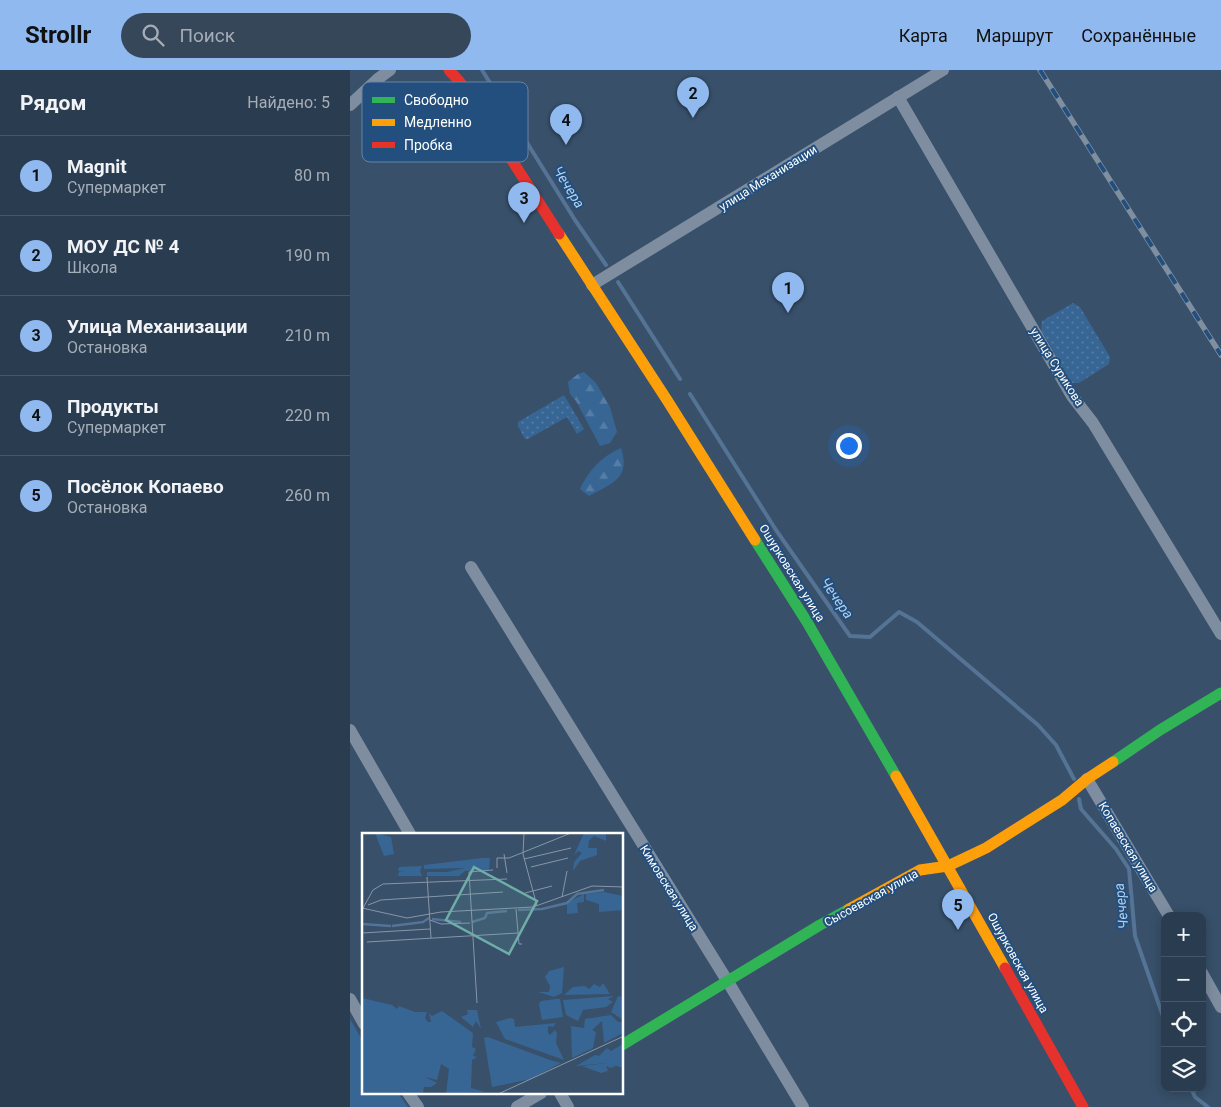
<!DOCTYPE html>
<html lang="ru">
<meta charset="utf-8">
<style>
body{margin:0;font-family:Roboto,sans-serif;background:#36475a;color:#f1f3f6}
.controls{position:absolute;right:15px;bottom:15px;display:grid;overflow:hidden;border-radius:10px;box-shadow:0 2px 12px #0003}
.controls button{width:45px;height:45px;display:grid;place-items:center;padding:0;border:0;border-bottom:1px solid #465667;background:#2a3c50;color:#f1f3f6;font:25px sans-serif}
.you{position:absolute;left:498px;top:375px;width:18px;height:18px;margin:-12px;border:4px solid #fff;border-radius:50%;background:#1a73e8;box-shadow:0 0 0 8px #1a73e833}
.badge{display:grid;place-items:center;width:32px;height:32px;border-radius:50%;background:#90b9f0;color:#111;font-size:16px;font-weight:700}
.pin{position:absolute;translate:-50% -41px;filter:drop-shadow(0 1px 2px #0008)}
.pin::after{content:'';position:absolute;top:26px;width:18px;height:15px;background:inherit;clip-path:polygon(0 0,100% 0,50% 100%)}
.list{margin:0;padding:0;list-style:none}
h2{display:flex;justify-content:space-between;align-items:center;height:65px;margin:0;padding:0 20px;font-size:21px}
h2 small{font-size:16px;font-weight:400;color:#a5adb7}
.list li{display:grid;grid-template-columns:32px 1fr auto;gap:15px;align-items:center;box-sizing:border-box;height:80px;padding:0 20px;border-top:1px solid #465667}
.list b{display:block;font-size:19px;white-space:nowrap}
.list p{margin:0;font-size:16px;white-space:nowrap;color:#a5adb7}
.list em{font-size:16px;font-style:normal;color:#a5adb7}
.icon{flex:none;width:28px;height:28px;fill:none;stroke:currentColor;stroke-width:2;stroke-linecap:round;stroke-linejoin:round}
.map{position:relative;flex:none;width:871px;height:1037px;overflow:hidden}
header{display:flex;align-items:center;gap:30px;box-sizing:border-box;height:70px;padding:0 25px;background:#90b9f0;color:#111}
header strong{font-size:24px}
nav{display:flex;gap:28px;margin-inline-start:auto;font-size:18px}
.search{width:350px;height:45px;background:#36475a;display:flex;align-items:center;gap:12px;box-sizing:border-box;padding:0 18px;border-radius:28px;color:#a5adb7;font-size:19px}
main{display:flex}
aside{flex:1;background:#2a3c50}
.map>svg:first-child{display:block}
.grass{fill:url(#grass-dots)}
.forest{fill:url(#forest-firs)}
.garden{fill:#376695}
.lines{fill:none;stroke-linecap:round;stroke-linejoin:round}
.stream{stroke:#547395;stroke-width:4}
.street{stroke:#7e8ea0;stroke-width:12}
.fast{stroke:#30b455;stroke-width:11}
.slow{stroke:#ff9f0a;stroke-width:11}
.jam{stroke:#e5322d;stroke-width:11}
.rail-casing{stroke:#7f8fa0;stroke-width:5.5}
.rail{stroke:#234f7f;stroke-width:4;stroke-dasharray:11;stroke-linecap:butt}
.labels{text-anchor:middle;stroke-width:4;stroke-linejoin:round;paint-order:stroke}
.street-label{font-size:12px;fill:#fff;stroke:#234f7f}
.water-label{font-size:14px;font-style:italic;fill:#b4d1ee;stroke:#234f7f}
.inset-river{fill:none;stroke:#547395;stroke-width:2.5}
.inset-road{fill:none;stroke:#8896a6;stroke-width:1}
.view{fill:#6fada8;fill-opacity:0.15;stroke:#6fada8;stroke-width:2.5}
.inset-edge{fill:none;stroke:#fff;stroke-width:2.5}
.key{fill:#234f7f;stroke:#6584a5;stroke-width:1}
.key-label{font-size:14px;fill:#fff}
</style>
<header>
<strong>Strollr</strong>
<div class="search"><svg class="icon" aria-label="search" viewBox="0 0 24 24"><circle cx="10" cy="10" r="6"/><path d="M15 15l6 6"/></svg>Поиск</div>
<nav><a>Карта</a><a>Маршрут</a><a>Сохранённые</a></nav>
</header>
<main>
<aside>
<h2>Рядом<small>Найдено: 5</small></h2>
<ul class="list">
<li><span class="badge">1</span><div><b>Magnit</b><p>Супермаркет</p></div><em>80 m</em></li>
<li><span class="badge">2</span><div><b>МОУ ДС № 4</b><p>Школа</p></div><em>190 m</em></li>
<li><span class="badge">3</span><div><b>Улица Механизации</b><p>Остановка</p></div><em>210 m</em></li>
<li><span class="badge">4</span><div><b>Продукты</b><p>Супермаркет</p></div><em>220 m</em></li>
<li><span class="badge">5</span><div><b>Посёлок Копаево</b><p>Остановка</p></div><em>260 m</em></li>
</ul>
</aside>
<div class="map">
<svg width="871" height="1037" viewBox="0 0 871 1037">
<defs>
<pattern id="grass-dots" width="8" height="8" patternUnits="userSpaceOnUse" patternTransform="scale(1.25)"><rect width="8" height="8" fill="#376695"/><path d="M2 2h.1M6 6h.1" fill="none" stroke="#557da5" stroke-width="1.8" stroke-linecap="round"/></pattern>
<pattern id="forest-firs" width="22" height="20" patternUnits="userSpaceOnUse" patternTransform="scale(1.25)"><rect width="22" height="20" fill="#376695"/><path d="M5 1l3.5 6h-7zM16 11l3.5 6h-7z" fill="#557da5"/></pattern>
</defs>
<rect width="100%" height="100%" fill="#38506a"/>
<!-- grass -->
<g class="grass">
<path d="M723,233L730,237L760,287L759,294L729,313H722L691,260L692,251Z"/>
<path d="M214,325L234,359L233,360L227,364L217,347L178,369H175L168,356V352Z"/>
</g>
<!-- forest -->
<g class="forest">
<path d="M234,302L246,313L260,337L267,362L260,373L250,376L226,331L220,324L218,312L228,304Z"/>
<path d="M271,378C281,409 262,413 239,426L230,419C238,401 252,386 271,378Z"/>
</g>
<!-- garden -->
<path class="garden" d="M0,949L14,973V1023H48L58,1037H0Z"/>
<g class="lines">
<!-- stream -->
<g class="stream">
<path d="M132,0L225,150L256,195"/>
<path d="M268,212L330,309"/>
<path d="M340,324L426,460L500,566L520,567L549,542L567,552L688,655L706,675L724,709"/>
<path d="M729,729L731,739L766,779L779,799L785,866L815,952"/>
<path d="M841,1018L845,1027L858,1037"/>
</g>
<!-- street -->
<g class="street">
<path d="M548,27L722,326L743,353L871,564"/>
<path d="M0,35L29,8L40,0"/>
<path d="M242,215L593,0"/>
<path d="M121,497L378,912L453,1037"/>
<path d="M0,660L60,764"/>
<path d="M737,709L819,846"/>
<path d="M852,903L871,937"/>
<path d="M0,929L14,954"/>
<path d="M58,1023L68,1037"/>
<path d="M210,1023L218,1037"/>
<path d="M167,1037L191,1023"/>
</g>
<!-- fast -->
<g class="fast">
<path d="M405,470L457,552L546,706"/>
<path d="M763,692L810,660L871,623"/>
<path d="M272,975L470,855L499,839"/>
</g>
<!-- slow -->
<g class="slow">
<path d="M209,164L317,330L405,470"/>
<path d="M546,706L655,898"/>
<path d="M499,839L570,800L598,796L636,778L712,730L737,709L763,692"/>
</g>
<!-- jam -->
<g class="jam">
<path d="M99,0L109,11L135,48L209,164"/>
<path d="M655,898L733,1037"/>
</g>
<defs>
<path id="rail" d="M690,0L871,285"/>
</defs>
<!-- rail casing -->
<use href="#rail" class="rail-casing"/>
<!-- rail -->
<use href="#rail" class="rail"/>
</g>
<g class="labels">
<!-- street labels -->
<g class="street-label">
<text transform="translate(418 108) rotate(-32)" y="4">улица Механизации</text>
<text transform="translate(707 297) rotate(58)" y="4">улица Сурикова</text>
<text transform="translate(442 503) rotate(58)" y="4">Ошурковская улица</text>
<text transform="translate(778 777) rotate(59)" y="4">Копаевская улица</text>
<text transform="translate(319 818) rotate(58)" y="4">Кимовская улица</text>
<text transform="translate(521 828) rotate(-29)" y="4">Сысоевская улица</text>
<text transform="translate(668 893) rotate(61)" y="4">Ошурковская улица</text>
</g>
<!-- water labels -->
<g class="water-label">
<text transform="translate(219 117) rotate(58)" y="5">Чечера</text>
<text transform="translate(487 528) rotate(55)" y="5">Чечера</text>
<text transform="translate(771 836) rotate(-96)" y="5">Чечера</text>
</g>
</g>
<!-- overview -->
<g transform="translate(12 763)">
<rect width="261" height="261" fill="#38506a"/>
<path d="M222,0H244V8L232,3L212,22ZM227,8L226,15H235V22L218,28L211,38L212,29L220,20L216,18ZM245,230L255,232L249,235L244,233L246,238L239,240L220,233Z" fill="#376695"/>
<path d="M202,134L200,160L192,164L176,159H187L188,153L183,144L187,138ZM241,150L248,161L202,162L211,154L223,153L227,156L232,151L238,154ZM252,163L246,166L251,169L244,174L221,177L216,188L204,182L201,167ZM256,163L261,164V187L249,179ZM0,165L30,172L35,176L37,173L53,179H65L63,185L66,189H69L67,180L70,183L80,178L104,195L111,200L110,214L114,216L111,223L115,224L110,227L109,255L123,259L84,261L87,236L79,231L75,247L63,244L75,250L69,254H62L61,261H0ZM194,166H198L201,184L180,187L177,171L179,168ZM105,177H115L119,196L114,188L111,194L99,184L106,181ZM249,182L256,189H261V200L242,210L240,188L230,197L234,199L231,215L210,225L209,193L222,195L223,186ZM148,185L152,186L153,194L194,190L191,194L186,193V200L188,202L193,197L195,200L194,210L202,227L143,206L134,189ZM126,204L188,227L199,230L169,246L130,254L122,205ZM261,211V235L245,230L214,233L233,222L237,223L245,215L249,218Z" fill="#376695"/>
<path d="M13,0L29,4L32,21L22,23ZM120,25H128L127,37L103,38L97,43H65V39H85L103,35L62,36V32ZM60,33L58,38L60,43H36L37,39H43L36,38L37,34ZM242,59L261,63V77L237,79V71L224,67V61ZM222,61V69L215,70L216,80L205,81V70Z" fill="#376695"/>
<path class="inset-river" d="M156,77L180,76L205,70L215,61L242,57M70,86L99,89M110,89L123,85L125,80L145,78M0,91L29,93M30,93L61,89L67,85"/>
<path class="inset-road" d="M162,0L161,21L175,73M142,21L145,40M162,26L209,15M169,34L206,25M135,35V25H147L209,0M65,44L69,105M163,60L190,53M200,64L205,38M6,72L19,67L141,59M0,75L45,85L79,79L171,74L230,53L262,54M1,75L11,57L21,51L145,46M154,76L157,111H160M68,87L79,91L108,90M0,100L68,96M5,109L156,100M115,170L107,39L131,37M134,262L262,203"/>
<path class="view" d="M112,34L175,68L147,121L84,87Z"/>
<rect width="261" height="261" class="inset-edge"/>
</g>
<!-- legend -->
<rect x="12" y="12" width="166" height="80" rx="8" class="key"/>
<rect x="22" y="27" width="23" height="6" fill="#30b455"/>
<rect x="22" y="49" width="23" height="7" fill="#ff9f0a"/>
<rect x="22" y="72" width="23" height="6" fill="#e5322d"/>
<g class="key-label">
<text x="54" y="35">Свободно</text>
<text x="54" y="57">Медленно</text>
<text x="54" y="80">Пробка</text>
</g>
</svg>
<div class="controls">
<button>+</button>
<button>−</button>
<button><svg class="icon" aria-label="locate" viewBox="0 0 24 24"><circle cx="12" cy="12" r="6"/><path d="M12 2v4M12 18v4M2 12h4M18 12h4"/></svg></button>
<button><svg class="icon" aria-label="layers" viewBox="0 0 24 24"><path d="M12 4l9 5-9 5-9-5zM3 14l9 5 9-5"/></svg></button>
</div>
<div class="you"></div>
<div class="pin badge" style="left:438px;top:243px">1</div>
<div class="pin badge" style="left:343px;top:48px">2</div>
<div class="pin badge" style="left:174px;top:153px">3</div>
<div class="pin badge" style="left:216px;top:75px">4</div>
<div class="pin badge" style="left:608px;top:860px">5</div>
</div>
</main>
